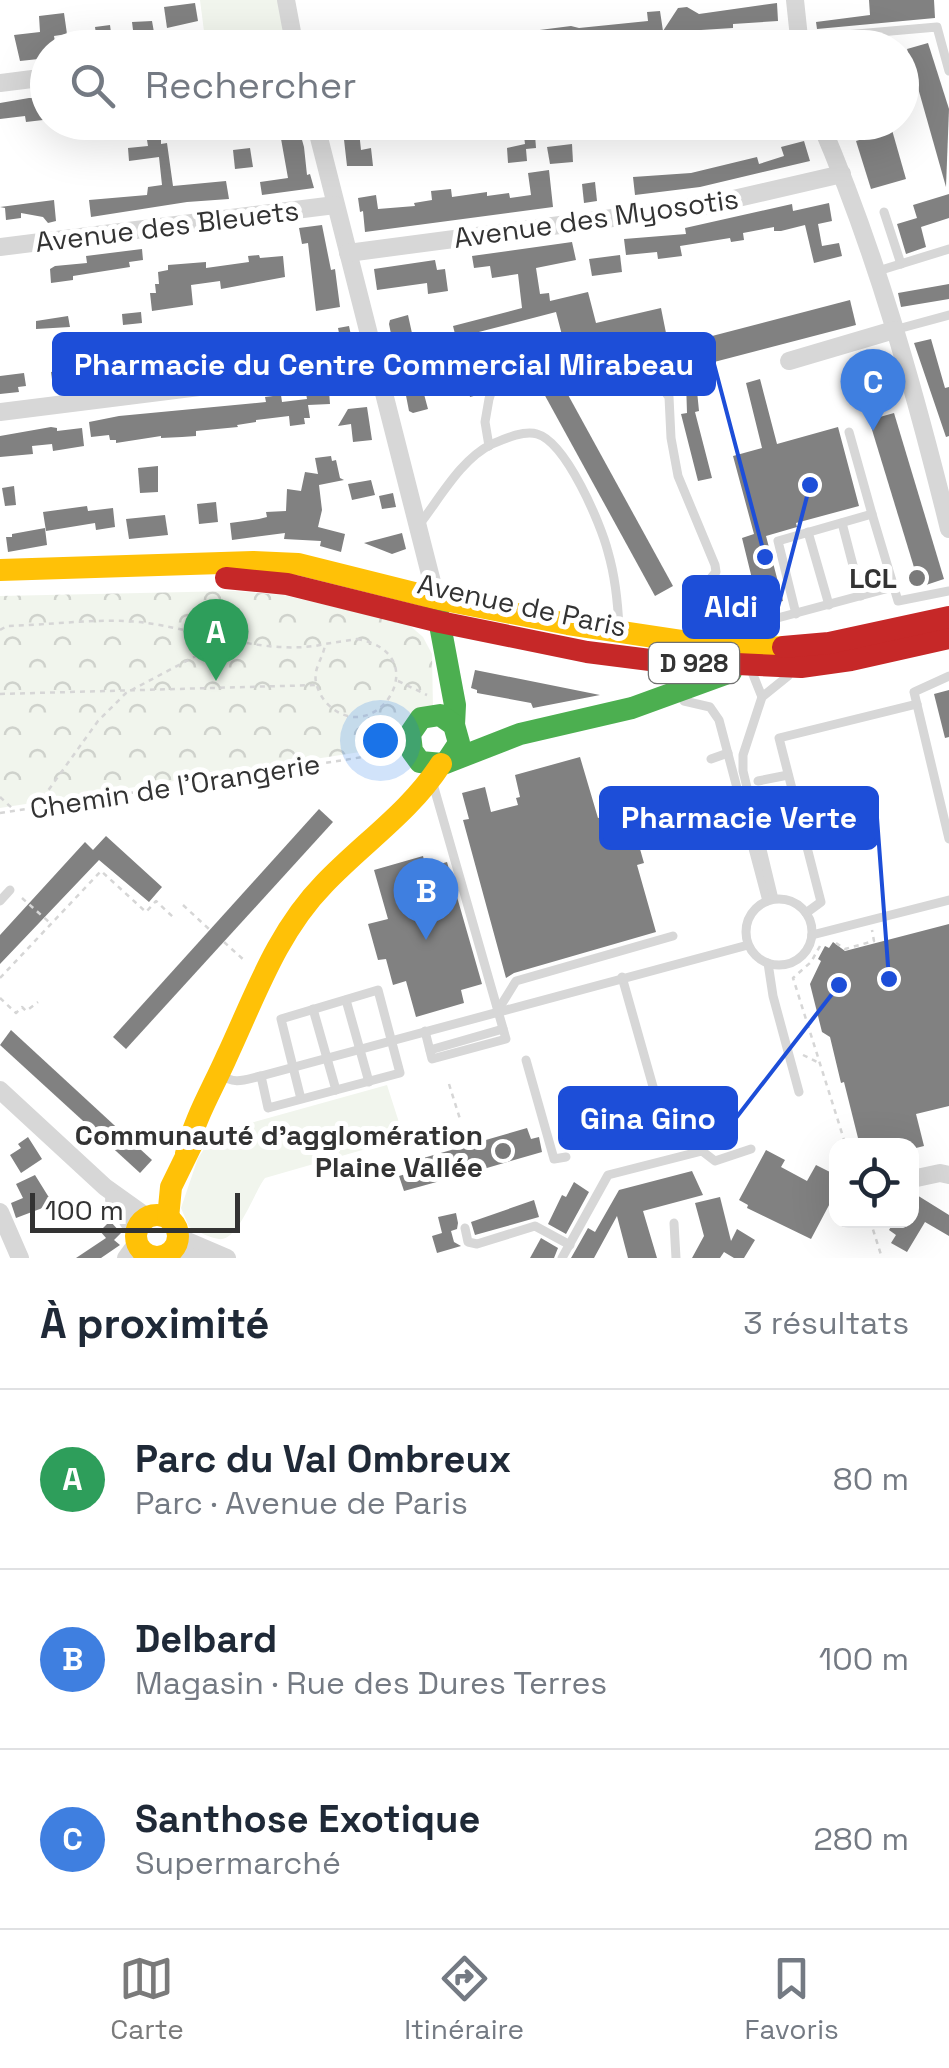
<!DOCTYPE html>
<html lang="fr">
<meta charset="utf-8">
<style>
body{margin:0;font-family:"Space Grotesk",sans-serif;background:#f6f6f7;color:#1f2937}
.controls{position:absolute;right:30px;bottom:30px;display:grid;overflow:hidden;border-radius:20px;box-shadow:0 10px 40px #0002}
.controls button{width:90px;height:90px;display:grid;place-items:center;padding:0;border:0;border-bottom:2px solid #e0e1e3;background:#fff;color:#1f2937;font:50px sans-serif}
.scale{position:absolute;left:30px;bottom:25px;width:210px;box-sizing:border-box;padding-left:10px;border:5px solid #333;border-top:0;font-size:28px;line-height:35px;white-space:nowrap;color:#333;-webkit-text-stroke:8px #fff;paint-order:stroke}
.you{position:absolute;left:380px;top:740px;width:35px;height:35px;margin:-25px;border:8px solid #fff;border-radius:50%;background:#1a73e8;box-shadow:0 0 0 15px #1a73e833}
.badge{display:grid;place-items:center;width:65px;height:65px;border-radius:50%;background:#7a7a7a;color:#fff;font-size:32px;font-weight:700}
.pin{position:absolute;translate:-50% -82px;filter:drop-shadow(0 2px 5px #0008)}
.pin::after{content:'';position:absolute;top:52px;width:35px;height:30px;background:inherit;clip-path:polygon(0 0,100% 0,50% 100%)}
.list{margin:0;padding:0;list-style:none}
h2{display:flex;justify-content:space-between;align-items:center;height:130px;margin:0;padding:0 40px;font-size:42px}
h2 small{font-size:32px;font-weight:400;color:#747a83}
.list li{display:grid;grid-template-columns:65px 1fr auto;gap:30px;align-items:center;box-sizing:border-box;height:180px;padding:0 40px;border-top:2px solid #e0e1e3}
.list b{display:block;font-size:38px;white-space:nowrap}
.list p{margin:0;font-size:32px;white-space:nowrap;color:#747a83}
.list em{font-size:32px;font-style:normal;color:#747a83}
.icon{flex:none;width:55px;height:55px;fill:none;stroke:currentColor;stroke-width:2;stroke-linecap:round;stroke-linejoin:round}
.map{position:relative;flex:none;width:949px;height:1258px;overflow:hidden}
.search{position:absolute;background:#fff;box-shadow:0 10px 40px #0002;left:30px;right:30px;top:30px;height:110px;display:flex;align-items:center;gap:25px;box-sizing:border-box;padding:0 35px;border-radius:55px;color:#747a83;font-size:38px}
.sheet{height:670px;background:#fff}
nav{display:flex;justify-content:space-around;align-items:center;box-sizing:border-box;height:140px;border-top:2px solid #e0e1e3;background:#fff;font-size:28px;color:#747a83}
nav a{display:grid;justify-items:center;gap:5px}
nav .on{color:#7a7a7a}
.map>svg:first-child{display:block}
.grass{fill:#f1f5ed}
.park{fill:url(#park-crowns)}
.building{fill:#818181}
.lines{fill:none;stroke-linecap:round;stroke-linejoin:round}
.path{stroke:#d6d6d6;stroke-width:2.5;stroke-dasharray:5 5;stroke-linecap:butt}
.lane{stroke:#d7d7d7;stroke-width:9}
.street{stroke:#d7d7d7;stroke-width:18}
.fast{stroke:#4caf50;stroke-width:22}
.slow{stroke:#ffc107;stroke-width:22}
.jam{stroke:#c62828;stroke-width:22}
.poi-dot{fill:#7a7a7a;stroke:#fff;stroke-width:4}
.labels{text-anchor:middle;stroke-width:10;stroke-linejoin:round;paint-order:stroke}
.shield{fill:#fff;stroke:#707070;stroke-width:2.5}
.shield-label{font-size:25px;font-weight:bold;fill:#333}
.street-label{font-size:28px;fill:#333;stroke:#fff}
.poi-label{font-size:28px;font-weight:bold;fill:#333;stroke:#fff;text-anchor:end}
.leader{fill:none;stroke:#1d4ed8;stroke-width:4}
.callout-dot{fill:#1d4ed8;stroke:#fff;stroke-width:4}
.callout{fill:#1d4ed8;stroke:#1d4ed8;stroke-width:4}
.callout-label{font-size:30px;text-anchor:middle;font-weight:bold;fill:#fff}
</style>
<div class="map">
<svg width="949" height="1258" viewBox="0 0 949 1258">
<defs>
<pattern id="park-crowns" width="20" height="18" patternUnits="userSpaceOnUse" patternTransform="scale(2.5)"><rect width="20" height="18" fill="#f1f5ed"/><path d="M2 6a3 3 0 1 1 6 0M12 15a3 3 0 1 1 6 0" fill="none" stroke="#cfd2cc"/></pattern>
</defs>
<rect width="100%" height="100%" fill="#fff"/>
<!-- grass -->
<g class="grass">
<path d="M200,0H278L285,32L279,39L206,47Z"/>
<path d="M387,1085L404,1138L265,1178C254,1192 238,1242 219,1239C209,1238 198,1231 189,1227L181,1208L198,1158L215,1133Z"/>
</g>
<!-- park -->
<path class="park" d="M234,591L283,595L408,624L423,637L432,654L433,709L405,745L0,808V596Z"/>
<!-- building -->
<g class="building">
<path d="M869,0H934L935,18L817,29L816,22L870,15Z"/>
<path d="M195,3L198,21L167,28L164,7Z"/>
<path d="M777,3L778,21L733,24V28L701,30V33L558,48H460V40L571,26L579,28L648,21L647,12L660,11L663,31L678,8L687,7L699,14Z"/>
<path d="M64,13L67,34L54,36L56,48H48V58L20,61L14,35L40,32L39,16Z"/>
<path d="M152,21L155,38L141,41L140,37L134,38L132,22Z"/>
<path d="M110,25L113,48H79L78,37L96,34L95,27Z"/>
<path d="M928,43L949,109L946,187L907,49Z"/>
<path d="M29,98H48V115H43V120L26,122L25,116L0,119V103Z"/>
<path d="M278,122H297L304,147L307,175L310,174L314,188L262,195L260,182L288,178Z"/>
<path d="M342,122H358L361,150L371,148L373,166H347Z"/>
<path d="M403,122H433L434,136L404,139Z"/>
<path d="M687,122H708L710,133L688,137Z"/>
<path d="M892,130L906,179L871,189L856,141Z"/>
<path d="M535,135L536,148L526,149L527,161L508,163L507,148L525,144L524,136Z"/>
<path d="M161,139V144L167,143L173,186L226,181L229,199L187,202L91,217L89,200L147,195L148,187L162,185L159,157L129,161L128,148L148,146L147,140Z"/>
<path d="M804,141L810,161L700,187L635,195L633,177L691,173L757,157L759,164L784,156L781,147Z"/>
<path d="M572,144L573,162L550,164L547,147Z"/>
<path d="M250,148L253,167L235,169L233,150Z"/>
<path d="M549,170L553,207L365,232L363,211L360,212L358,198L376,195L378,209L415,206L414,203L432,200L431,191L451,189L452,197L487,192V196L509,193L510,198L531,195L528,173Z"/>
<path d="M595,182L597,201L584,203L582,184Z"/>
<path d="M949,194V218L921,227L926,247L906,254L897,224L917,218L913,205Z"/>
<path d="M54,200L56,221L48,223L43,217L21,213V218L6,220L5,208L0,207Z"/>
<path d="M829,203L832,221L818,224L822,246L839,243L842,256L814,263L805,225L781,231H774V227L743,233L744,240L731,242L730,238L680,246L682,256L658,259L657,252L626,255L624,239L686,234L685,228L792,204L793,211Z"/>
<path d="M322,225L331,270L335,269L340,307L316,311L308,243L302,244L299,228Z"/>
<path d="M572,242L576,260L536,268L540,294L549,293L550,301L588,292L596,323L661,308L671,358L630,367L628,356L603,361L598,359L592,336L563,339L556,312L467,335L481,394L470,397L467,383L457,386L448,352L459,350L453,326L522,308L518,274L492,278L490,266L474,268L472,256Z"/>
<path d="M142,249L143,260L129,262L130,267L73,276V280L51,283L50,269L55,266L87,263L86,256Z"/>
<path d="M259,255L260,258L283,256L285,277L221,289L220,281L191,285L193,305L152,311L150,293H156L155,284H159L158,272L168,270V265L206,262V268L249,262L248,256Z"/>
<path d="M620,255L622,272L592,276L589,259Z"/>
<path d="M435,260L437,270L445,269L448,291L428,294L427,283L377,290L374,269Z"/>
<path d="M949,284V299L901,307L898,293Z"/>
<path d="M850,300L856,325L695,367L689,342Z"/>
<path d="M141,312L142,323L123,325L122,314Z"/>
<path d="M408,315L417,356L414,357L428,409L413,413L409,411L394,334H391L389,324L390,320Z"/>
<path d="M68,316L70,327L36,329V321Z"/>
<path d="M349,326L354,349L339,352L287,354L230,364L206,362L156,372V366L106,371L103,352L168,346V350L193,347L199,350L241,341L257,343L339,333L338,328Z"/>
<path d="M931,339L945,388L949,387V436L946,437L914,343Z"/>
<path d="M550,362L673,586L655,596L532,372Z"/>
<path d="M100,364L102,381L53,387L51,372Z"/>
<path d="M24,373L26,386L18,387L19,392L0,394V376Z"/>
<path d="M760,379L777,444L838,427L859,506L796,523L797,527L766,536L783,601L740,611L736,600L756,595L742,538L754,534L733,456L762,448L746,383Z"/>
<path d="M686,381H696L699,411L695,412L712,478L698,481L681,414L687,413Z"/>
<path d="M329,391L330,404L308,405L310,418H304L305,424L290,426L289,416L256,420V422L237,425L238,427L196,431V436L182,437L161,438V436L116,443V440H110L109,435L91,437L89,422L119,416L266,402L265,397L281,395L282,402L307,399L306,393Z"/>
<path d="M367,407L372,440L353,442L351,424L338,426L348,409Z"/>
<path d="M894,413L944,579L920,587L869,420Z"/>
<path d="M51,427L57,428V431L82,428L84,446L53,451L52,444L32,446L33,454L0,457V436Z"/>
<path d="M331,456L332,461L336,460L340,478L344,480L319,485L322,510L318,527L345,534L341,552L320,546L321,541L284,539L285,533L232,540L230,523L259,519L267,517L266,512L286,511L287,489L301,491L305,472L318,474L315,458Z"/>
<path d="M158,466V492L140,493L138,468Z"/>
<path d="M371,480L375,495L352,500L348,484Z"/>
<path d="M14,486L16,505L5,506L2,488Z"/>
<path d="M393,493L396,507L382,509L379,496Z"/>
<path d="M216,502L218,522L199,524L197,504Z"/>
<path d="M87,506L88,511L113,508L115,527L96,530L95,523L46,531L43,512Z"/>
<path d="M165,515L168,535L129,539L126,519Z"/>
<path d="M45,528L47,545L8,552L6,537H12V534Z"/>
<path d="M402,533L406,549L392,554L364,543Z"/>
<path d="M475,670L600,695L533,708L531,703L477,693V690L471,688Z"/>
<path d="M949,690V737L945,738L934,694Z"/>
<path d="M580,757L598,818L622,812L631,844L638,842L644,863L637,865L656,932L514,973L506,978L463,820L469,819L462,793L485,787L491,812L518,805L516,798L520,797L515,775Z"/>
<path d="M319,809L333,822L126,1049L113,1037Z"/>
<path d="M106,836L162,887L149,902L99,860L0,964V935L85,842L93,850Z"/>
<path d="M423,856L426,868L447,862L482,984L461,990L464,1003L416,1017L406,981L393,985L386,959L378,960L368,924L388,919L374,870Z"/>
<path d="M949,924V1106L916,1114L924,1146L912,1149V1146H860L844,1082L841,1083L830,1037L822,1032L810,984L821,961L818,959L825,946L829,948L833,942L845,951Z"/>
<path d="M11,1030L152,1160L140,1173L0,1045Z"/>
<path d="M527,1128L531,1139L539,1137L542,1152L480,1170L471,1168L469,1173L404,1191L399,1176L409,1173L406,1163Z"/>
<path d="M28,1137L42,1159L21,1173L10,1155L21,1148L18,1144Z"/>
<path d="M766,1150L785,1160L781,1167L807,1181L816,1165L836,1175V1192L811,1239L747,1208L748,1205L739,1200Z"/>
<path d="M692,1171L703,1195L643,1211L657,1258H628L617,1216L594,1258H571L588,1228L595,1232L619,1190Z"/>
<path d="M35,1175L53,1204L16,1218L11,1203L23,1198L16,1184Z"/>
<path d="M574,1182L589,1192L566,1234L548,1224L562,1195L566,1197Z"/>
<path d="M912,1192L949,1215V1236L925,1222L907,1252L891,1243L896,1235L889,1230L895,1220H912Z"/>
<path d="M720,1197L731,1241L737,1229L755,1240L744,1258H734L724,1252L720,1258H692L704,1236L695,1203Z"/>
<path d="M534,1200L539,1217L475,1235L471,1222Z"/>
<path d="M456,1213L458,1223L457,1229L451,1231L454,1242L461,1246L437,1253L432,1236L442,1233L438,1217Z"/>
<path d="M110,1221L121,1233L114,1240L120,1245L101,1258H76L106,1238L100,1231Z"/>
<path d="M541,1238L558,1248L554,1258H530Z"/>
</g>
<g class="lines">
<!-- path -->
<g class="path">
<path d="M0,630L7,626C50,625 97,618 140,622C197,629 268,657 325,644"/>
<path d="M357,639C436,653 379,746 332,708C324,702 318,692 316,682C313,668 324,657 325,644Z"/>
<path d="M398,681L427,695"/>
<path d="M0,694L317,685"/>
<path d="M369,717L371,736L385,753"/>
<path d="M0,797L14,810"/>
<path d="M37,806L98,721L126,693L226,640"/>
<path d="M0,813L389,753"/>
<path d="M22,898L49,922"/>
<path d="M183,905L210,930"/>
<path d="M224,942L245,961"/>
<path d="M836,943L845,949L874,941L872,930"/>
<path d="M820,946L811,962L793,978L846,1146"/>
<path d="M0,978L101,871L146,912L156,901L173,917"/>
<path d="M0,998L16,1013L22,1007L26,1011L38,1002"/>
<path d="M803,1055L819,1063"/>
<path d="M449,1084L460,1119"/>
<path d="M870,1220L882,1258"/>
</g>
<!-- lane -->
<g class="lane">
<path d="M799,39L937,27L949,71"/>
<path d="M884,212L901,264"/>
<path d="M878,271L949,249"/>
<path d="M894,330L949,315"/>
<path d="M849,432L872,514"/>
<path d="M489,446L485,422L489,399L500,365L510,357L549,347H564L614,378L651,380L661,386L669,397L671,438L678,476L715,565L716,572C693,599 691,605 693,641"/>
<path d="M842,523L861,596"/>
<path d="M419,525C440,498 461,459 492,444C504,439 524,430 537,434C566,442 601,524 608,552C615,576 618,604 619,629"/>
<path d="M808,532L829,605"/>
<path d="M796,614L778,541L872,514L898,601L949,591"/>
<path d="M759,642L756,630L770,620L893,587"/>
<path d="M750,667L762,697"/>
<path d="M949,676L914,692L949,839"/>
<path d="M684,701L710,707L719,720L767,901"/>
<path d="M711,759L728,753"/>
<path d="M758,781L788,775"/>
<path d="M764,812L796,806"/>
<path d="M774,899L743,771V755L762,697L788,676"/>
<circle cx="779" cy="932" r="33"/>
<path d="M0,901L10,890"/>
<path d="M806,913L821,902L779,738L917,704"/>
<path d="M812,935L949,900"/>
<path d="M768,963L773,996L799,1092"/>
<path d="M622,977L665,1129"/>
<path d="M346,1000L369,1082"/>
<path d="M313,1009L336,1090"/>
<path d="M498,1010L516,981L673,936"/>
<path d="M425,1031L432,1059L506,1039L433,784"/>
<path d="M430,1050L503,1029"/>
<path d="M526,1060L554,1159L566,1157"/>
<path d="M222,1074C233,1086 247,1079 261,1076L748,945"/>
<path d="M261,1076L268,1108L400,1073L378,990L281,1019L301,1099"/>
<path d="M674,1223L676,1258"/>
<path d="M465,1228L468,1242L477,1244L535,1226L570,1245"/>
<path d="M562,1258L608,1175L702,1151L715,1161L751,1149"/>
</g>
<!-- street -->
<g class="street">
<path d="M286,0L295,48"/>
<path d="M795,0L800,47"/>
<path d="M729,48L799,39"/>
<path d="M0,83L48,77"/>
<path d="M315,122L432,582L434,598L425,599"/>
<path d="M820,122C876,252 915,391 949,529"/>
<path d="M0,247L335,205"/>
<path d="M348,253L703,206L842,174"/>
<path d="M789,361L894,330"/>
<path d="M0,412L376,365"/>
<path d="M0,1090L105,1187L147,1217"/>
<path d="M912,1179L940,1173L949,1175"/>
<path d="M114,1199L136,1233"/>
<path d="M0,1212L20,1258"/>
<path d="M178,1237L227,1258"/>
<path d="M172,1251L195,1258"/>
<path d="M126,1258L137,1243"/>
</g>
<!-- fast -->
<g class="fast">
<path d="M437,609L455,705L454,725"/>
<path d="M447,761L459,743L454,725L440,715L421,718L410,734L412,751L420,762L443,764L520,734L632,708L731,672"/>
</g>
<!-- slow -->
<g class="slow">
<path d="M0,570L253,562L298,564L434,598L568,624L741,650L783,647"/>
<path d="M186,1154C194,1119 213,1088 227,1056C255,996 277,932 324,884C363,843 410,812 441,764"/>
<circle cx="157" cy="1236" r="21"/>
<path d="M168,1218L171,1187L194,1140"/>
</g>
<!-- jam -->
<g class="jam">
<path d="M226,578L287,584L440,622L587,652L650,660L801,667L851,660L949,638"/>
<path d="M783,647L829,643L949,617"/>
</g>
</g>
<!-- markers -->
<g class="poi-dot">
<circle cx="917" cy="578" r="10"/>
<circle cx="503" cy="1151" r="10"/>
</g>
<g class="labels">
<!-- shield labels -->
<rect class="shield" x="649" y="643" width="90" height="40" rx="8"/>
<g class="shield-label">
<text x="694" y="672">D 928</text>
</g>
<!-- street labels -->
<g class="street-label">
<text transform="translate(596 218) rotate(-8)" y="10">Avenue des Myosotis</text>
<text transform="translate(167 226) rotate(-7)" y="10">Avenue des Bleuets</text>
<text transform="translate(522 605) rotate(12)" y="10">Avenue de Paris</text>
<text transform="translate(175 786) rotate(-9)" y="10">Chemin de l'Orangerie</text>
</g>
<!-- poi labels -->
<g class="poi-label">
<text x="897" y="588">LCL</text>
<text x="483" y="1145">Communauté d'agglomération<tspan x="483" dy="32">Plaine Vallée</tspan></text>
</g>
</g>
<!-- callouts -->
<path class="leader" d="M765 557L714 364M810 485L778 607M889 979L877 818M839 985L736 1118"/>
<g class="callout-dot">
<circle cx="765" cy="557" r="10"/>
<circle cx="810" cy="485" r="10"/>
<circle cx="889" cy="979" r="10"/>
<circle cx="839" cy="985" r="10"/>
</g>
<g class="callout">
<rect x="54" y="334" width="660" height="60" rx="10"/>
<rect x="684" y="577" width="94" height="60" rx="10"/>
<rect x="601" y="788" width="276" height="60" rx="10"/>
<rect x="560" y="1088" width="176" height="60" rx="10"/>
</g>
<g class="callout-label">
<text x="384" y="375">Pharmacie du Centre Commercial Mirabeau</text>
<text x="731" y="617">Aldi</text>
<text x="739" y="828">Pharmacie Verte</text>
<text x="648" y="1129">Gina Gino</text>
</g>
</svg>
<div class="controls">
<button><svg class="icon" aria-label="locate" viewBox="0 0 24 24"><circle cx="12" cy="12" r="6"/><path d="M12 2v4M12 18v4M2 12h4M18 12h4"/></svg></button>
</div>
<div class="scale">100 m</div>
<div class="you"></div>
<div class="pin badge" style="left:216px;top:681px;background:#2e9e5b">A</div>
<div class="pin badge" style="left:426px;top:940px;background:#3f7fe0">B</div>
<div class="pin badge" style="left:873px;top:431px;background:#3f7fe0">C</div>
<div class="search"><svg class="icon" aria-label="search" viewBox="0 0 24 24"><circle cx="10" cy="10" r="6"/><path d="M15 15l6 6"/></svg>Rechercher</div>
</div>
<section class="sheet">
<h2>À proximité<small>3 résultats</small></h2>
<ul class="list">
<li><span class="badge" style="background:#2e9e5b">A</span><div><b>Parc du Val Ombreux</b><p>Parc · Avenue de Paris</p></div><em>80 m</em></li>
<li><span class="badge" style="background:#3f7fe0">B</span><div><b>Delbard</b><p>Magasin · Rue des Dures Terres</p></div><em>100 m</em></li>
<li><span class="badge" style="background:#3f7fe0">C</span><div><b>Santhose Exotique</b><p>Supermarché</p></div><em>280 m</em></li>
</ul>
</section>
<nav>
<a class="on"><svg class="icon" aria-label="map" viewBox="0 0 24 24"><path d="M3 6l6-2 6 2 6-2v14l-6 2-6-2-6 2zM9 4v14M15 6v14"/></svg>Carte</a>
<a><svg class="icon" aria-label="directions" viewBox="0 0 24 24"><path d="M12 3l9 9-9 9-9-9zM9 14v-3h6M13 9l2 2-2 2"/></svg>Itinéraire</a>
<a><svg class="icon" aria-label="saved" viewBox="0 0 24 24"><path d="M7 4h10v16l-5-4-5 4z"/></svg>Favoris</a>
</nav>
